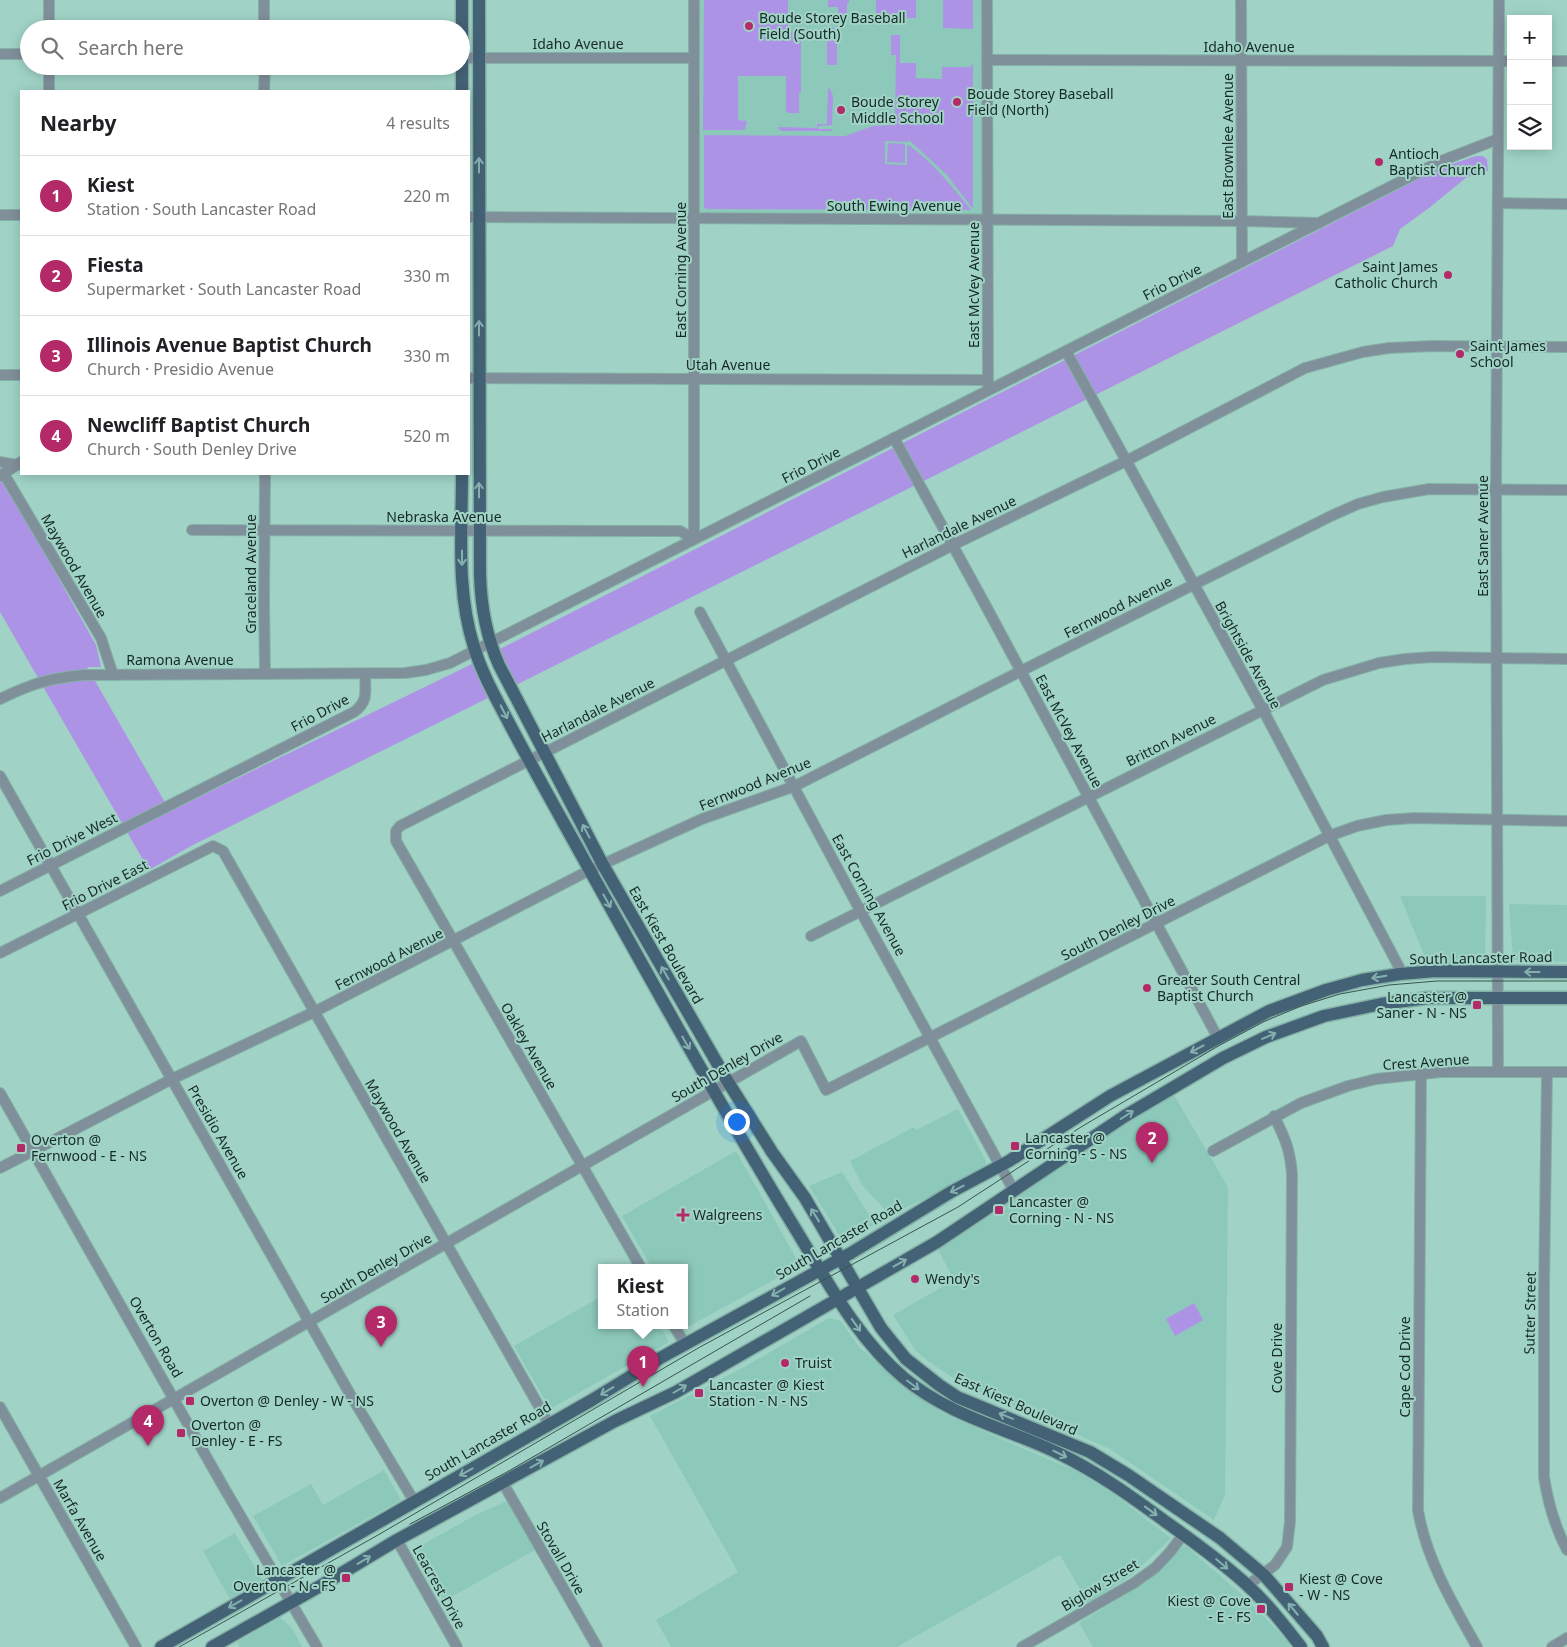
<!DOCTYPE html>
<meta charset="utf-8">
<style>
body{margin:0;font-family:"Noto Sans",sans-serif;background:#f6f6f6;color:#202124}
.controls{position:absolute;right:15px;top:15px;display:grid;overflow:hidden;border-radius:0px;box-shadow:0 2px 12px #0003}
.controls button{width:45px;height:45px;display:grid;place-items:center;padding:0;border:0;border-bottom:1px solid #e0e0e0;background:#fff;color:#202124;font:25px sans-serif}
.you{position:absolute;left:736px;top:1121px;width:18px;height:18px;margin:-12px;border:4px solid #fff;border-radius:50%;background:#1a73e8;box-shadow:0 0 0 8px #1a73e833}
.badge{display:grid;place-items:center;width:32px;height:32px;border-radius:50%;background:#b42a69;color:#fff;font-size:16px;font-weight:700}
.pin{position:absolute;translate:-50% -41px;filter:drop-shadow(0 1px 2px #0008)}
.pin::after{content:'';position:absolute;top:26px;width:18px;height:15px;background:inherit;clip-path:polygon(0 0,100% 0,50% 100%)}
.popup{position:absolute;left:598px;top:1264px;width:90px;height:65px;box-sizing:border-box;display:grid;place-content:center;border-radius:0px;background:#fff;filter:drop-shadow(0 1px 4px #0005);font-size:16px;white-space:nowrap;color:#757577}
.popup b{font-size:19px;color:#202124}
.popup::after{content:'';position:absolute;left:50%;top:100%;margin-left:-10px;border:10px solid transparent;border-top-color:#fff}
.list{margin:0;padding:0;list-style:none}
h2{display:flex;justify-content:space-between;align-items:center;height:65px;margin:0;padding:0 20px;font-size:21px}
h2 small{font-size:16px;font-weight:400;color:#757577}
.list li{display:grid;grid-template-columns:32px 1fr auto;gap:15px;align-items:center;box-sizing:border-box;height:80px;padding:0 20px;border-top:1px solid #e0e0e0}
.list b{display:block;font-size:19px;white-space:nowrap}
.list p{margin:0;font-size:16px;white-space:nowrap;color:#757577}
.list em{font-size:16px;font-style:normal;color:#757577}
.icon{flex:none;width:28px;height:28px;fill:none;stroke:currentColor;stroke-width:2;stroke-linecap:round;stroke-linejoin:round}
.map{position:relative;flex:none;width:1567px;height:1647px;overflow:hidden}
.search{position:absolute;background:#fff;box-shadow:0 2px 12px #0003;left:20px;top:20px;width:450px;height:55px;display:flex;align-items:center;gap:12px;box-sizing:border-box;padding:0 18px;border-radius:28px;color:#757577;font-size:19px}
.panel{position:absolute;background:#fff;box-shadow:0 2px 12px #0003;left:20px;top:90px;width:450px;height:385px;border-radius:0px}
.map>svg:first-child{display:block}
.built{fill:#8dc9ba}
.green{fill:#ad93e5}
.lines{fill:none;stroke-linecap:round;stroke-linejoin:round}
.minor-casing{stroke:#84b1a6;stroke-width:12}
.major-casing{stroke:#84b1a6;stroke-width:15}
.minor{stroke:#80909b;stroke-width:10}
.major{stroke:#446276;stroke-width:12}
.tram{stroke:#39554e;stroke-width:1}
.oneway{stroke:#84b1ae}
.poi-dot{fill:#b42a69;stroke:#a0d3c6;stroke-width:2}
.labels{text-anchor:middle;stroke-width:4;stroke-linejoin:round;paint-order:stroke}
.poi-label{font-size:14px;fill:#152a25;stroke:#a0d3c6;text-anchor:start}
.street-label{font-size:14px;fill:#152a25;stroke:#a0d3c6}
</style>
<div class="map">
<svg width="1567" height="1647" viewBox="0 0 1567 1647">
<rect width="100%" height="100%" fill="#a0d3c6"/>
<!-- built -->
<g class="built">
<path d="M694,0H988V220L694,219Z"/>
<path d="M1400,896H1486L1485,961L1428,965Z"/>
<path d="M1509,904L1567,905V962L1513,960Z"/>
<path d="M1174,1095L1228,1187L1225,1495L1214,1520L1110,1449L962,1384L928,1361L915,1350L893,1315L954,1280L936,1246L1069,1159Z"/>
<path d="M958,1109L986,1161L985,1167L948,1188L890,1215L862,1185L850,1161L914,1127L916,1130Z"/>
<path d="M736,1151L796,1258L792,1270L686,1328L684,1325V1268H652L622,1216Z"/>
<path d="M842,1172L875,1224L850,1239L841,1238L809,1186Z"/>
<path d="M602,1296V1326H660L669,1342L550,1409L514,1346Z"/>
<path d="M829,1318L841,1321L859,1347L913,1394L944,1414L1078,1472L1113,1494L1171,1538L1132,1575L1088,1603L1060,1555L897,1647H671L656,1620L738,1572L650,1416L746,1366Z"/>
<path d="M384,1470L401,1500L282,1566L253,1516L311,1484L323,1505Z"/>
<path d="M507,1501L535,1550L444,1601L415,1549L475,1515Z"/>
<path d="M235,1533L262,1580L230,1599L203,1551Z"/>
<path d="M1183,1546L1187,1547L1248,1600L1288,1642L1290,1647H1093L1079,1623L1147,1582Z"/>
<path d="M280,1618L292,1628L302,1647H240L237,1642Z"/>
</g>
<!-- green -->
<g class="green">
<path d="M704,0H788V30H791V32L798,30V33H801V93H799V113H788L786,111V76H738V120L747,121L745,129L743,130H703Z"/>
<path d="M828,0H849V2L847,3V21H838V7H828Z"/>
<rect x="876" y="0" width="40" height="18"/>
<path d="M943,0H973V29L943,28Z"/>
<rect x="827" y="28" width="10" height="37"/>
<path d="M891,35H900V63H916V78L942,79V67H970L973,64V209L946,174L909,140L908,142L885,141V164L907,165V146L909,145C934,164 952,186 971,210L706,209L704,207V135L845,136L873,126L895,125L896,55H891Z"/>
<path d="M828,88L830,89L833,96L832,125L818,126V129H832L831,131H782L779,129L778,127L817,128V124H827Z"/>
<path d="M888,143L905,144V163L887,162Z"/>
<path d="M1476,156H1482L1487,159L1488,171L1467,177L1429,208L1400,229L1393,246L516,685L498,650L1440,168Z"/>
<path d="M0,474L96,645L101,667H87L170,811L472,664L490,697L191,846L149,870L0,612Z"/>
<path d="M1194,1303L1203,1320L1175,1336L1166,1319Z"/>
</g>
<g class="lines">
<defs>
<g id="minor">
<path d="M264,0V29"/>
<path d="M987,0L988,387"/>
<path d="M1241,0L1242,262"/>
<path d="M49,29V0"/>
<path d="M0,54H29"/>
<path d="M461,58H694"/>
<path d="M987,60L1511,61"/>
<path d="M1548,61H1567"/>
<path d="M49,66V91"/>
<path d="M264,91L265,66"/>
<path d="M1498,203L1567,204"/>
<path d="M0,215H21"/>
<path d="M469,217L1242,221L1319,223"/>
<path d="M1066,351L1263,710L1399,967L1400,974"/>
<path d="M0,375H21"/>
<path d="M469,378L988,380"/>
<path d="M894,438L987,608L1218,1038"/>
<path d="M0,462L17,465"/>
<path d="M4,474L101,638L113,675"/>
<path d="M265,474L264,601L265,674"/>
<path d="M0,476L21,462"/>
<path d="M192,530L680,531L694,539V0"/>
<path d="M700,612L861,912L1014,1191"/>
<path d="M0,699C31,684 49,678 84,675L405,673L426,670L450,663L1441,161L1498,139"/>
<path d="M0,776L350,1394L414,1501"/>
<path d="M0,891L354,712C369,701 365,691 365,674"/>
<path d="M811,936L1323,680L1379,663L1405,659L1432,657L1567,659"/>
<path d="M0,953L213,846L223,851L549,1424"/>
<path d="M1498,1072L1496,489L1499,0"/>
<path d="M1547,1072L1544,1289V1477C1548,1503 1555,1527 1567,1550"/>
<path d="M1421,1073L1418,1510C1426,1559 1453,1604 1477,1647"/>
<path d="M0,1093L223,1486L317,1647"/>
<path d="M1213,1151L1301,1103L1348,1086L1376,1079L1441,1072H1567"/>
<path d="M0,1168L172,1079L314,1012L590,870L702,819L795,786L1021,671L1331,516L1358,504L1383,497L1429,489L1567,490"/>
<path d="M641,1268L396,841V831L400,826L953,545L1126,461L1305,368L1363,352L1389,348L1433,346L1567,347"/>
<path d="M674,1326L685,1344"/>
<path d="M0,1407L136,1647"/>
<path d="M503,1483L597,1647"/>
<path d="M0,1498L801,1041L826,1090L1329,836L1357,826L1386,820L1414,818L1567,821"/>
<path d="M397,1540L457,1647"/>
<path d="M1248,1585L1275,1565L1287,1547L1290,1522L1292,1174C1290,1149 1285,1138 1274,1116"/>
<path d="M1022,1647L1134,1583L1155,1568L1170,1552L1183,1535"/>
<path d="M1552,1647L1567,1638"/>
</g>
<g id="major">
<path d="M462,0V91"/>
<path d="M479,0L480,575C481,607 486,636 499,665L603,865L728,1082L772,1152L805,1198L881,1328L906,1359L939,1385L957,1397L1090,1452L1128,1475L1220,1538L1264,1575L1317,1636L1323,1647"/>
<path d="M462,474C462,531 456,591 474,647C482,674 496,698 509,723C536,774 565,825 593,876C658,993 723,1110 793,1225C825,1277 856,1338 904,1378C951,1417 1007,1428 1060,1454C1097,1472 1129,1495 1162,1519C1191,1540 1220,1560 1246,1584C1267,1603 1284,1625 1301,1647"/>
<path d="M161,1647L592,1400L662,1357L851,1253L951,1192L1009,1161L1110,1096L1269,1011L1326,990L1362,980L1400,974L1436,971L1567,972"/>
<path d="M212,1647L322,1585L397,1540L615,1421L676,1392L937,1242L1125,1116L1223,1058L1266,1037L1324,1016L1381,1004L1428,998H1567"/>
</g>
</defs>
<!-- minor casing -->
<use href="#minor" class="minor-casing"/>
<!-- major casing -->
<use href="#major" class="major-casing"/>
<!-- minor -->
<use href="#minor" class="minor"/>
<!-- major -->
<use href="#major" class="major"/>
<!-- tram -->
<g class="tram">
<path d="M410,1524L507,1472L810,1296"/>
<path d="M179,1647L378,1535L700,1347L958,1207L1081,1127L1220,1045L1263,1022L1301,1006L1340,994L1389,985L1437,981H1567"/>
</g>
</g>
<!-- one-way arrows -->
<defs><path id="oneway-shaft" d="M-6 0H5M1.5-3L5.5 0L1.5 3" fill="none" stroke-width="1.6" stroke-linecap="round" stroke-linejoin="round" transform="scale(1.25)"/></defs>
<g class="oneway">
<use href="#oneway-shaft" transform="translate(479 165) rotate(-90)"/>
<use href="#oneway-shaft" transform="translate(479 328) rotate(-90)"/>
<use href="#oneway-shaft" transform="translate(479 490) rotate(-90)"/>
<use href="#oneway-shaft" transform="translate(462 558) rotate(90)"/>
<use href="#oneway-shaft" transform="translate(504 712) rotate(63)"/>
<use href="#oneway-shaft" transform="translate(586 831) rotate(-118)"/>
<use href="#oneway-shaft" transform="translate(607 901) rotate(61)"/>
<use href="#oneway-shaft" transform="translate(1532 972) rotate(180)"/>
<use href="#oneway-shaft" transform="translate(665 973) rotate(-120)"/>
<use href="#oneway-shaft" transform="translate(1379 977) rotate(170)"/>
<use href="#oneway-shaft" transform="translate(1269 1036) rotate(-23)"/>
<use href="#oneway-shaft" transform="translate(686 1043) rotate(60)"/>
<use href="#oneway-shaft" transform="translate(1197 1049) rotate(152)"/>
<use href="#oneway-shaft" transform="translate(1127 1115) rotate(-32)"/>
<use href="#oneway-shaft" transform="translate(957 1189) rotate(153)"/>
<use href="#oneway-shaft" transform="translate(815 1215) rotate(-122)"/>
<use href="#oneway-shaft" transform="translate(900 1263) rotate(-29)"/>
<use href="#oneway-shaft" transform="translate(778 1292) rotate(150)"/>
<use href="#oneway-shaft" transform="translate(856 1325) rotate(55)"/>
<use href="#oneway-shaft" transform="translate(913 1385) rotate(37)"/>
<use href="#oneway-shaft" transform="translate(680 1389) rotate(-30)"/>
<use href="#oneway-shaft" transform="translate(607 1391) rotate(149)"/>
<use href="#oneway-shaft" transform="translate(1006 1416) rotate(-158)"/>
<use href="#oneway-shaft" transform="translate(1060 1454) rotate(26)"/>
<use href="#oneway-shaft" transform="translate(537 1464) rotate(-29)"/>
<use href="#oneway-shaft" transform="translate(466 1472) rotate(151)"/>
<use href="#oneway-shaft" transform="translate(1151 1511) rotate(36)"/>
<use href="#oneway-shaft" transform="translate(364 1560) rotate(-31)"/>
<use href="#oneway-shaft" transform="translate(1222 1564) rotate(40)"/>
<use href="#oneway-shaft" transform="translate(235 1604) rotate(150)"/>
<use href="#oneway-shaft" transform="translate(1293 1609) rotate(-130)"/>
</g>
<!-- markers -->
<g class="poi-dot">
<circle cx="749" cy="26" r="5"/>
<circle cx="957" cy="102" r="5"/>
<circle cx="841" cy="110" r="5"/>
<circle cx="1379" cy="162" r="5"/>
<circle cx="1448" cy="275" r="5"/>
<circle cx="1460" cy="354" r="5"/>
<circle cx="1147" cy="988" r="5"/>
<rect x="1472" y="1000" width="10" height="10" rx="2.5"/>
<rect x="1010" y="1141" width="10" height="10" rx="2.5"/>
<rect x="16" y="1143" width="10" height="10" rx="2.5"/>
<rect x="994" y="1205" width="10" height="10" rx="2.5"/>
<path d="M680.5 1207.5h5v5h5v5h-5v5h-5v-5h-5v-5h5z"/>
<circle cx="915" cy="1279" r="5"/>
<circle cx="785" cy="1363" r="5"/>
<rect x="694" y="1388" width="10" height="10" rx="2.5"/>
<rect x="185" y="1396" width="10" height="10" rx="2.5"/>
<rect x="176" y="1428" width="10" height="10" rx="2.5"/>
<rect x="341" y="1573" width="10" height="10" rx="2.5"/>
<rect x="1284" y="1582" width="10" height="10" rx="2.5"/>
<rect x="1256" y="1604" width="10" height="10" rx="2.5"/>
</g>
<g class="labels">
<!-- poi labels -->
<g class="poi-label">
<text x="759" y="23">Boude Storey Baseball<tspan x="759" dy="16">Field (South)</tspan></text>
<text x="967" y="99">Boude Storey Baseball<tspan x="967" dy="16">Field (North)</tspan></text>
<text x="851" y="107">Boude Storey<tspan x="851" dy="16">Middle School</tspan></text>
<text x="1389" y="159">Antioch<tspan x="1389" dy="16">Baptist Church</tspan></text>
<text x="1438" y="272" text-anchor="end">Saint James<tspan x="1438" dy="16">Catholic Church</tspan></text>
<text x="1470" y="351">Saint James<tspan x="1470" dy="16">School</tspan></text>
<text x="1157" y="985">Greater South Central<tspan x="1157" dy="16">Baptist Church</tspan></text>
<text x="1467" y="1002" text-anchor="end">Lancaster @<tspan x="1467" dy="16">Saner - N - NS</tspan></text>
<text x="1025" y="1143">Lancaster @<tspan x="1025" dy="16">Corning - S - NS</tspan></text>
<text x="31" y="1145">Overton @<tspan x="31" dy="16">Fernwood - E - NS</tspan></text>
<text x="1009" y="1207">Lancaster @<tspan x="1009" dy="16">Corning - N - NS</tspan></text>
<text x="693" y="1220">Walgreens</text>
<text x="925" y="1284">Wendy's</text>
<text x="795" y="1368">Truist</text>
<text x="709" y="1390">Lancaster @ Kiest<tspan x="709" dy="16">Station - N - NS</tspan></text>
<text x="200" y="1406">Overton @ Denley - W - NS</text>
<text x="191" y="1430">Overton @<tspan x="191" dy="16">Denley - E - FS</tspan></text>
<text x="336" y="1575" text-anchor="end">Lancaster @<tspan x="336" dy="16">Overton - N - FS</tspan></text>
<text x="1299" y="1584">Kiest @ Cove<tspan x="1299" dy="16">- W - NS</tspan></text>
<text x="1251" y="1606" text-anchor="end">Kiest @ Cove<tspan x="1251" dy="16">- E - FS</tspan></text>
</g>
<!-- street labels -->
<g class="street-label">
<text x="578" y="49">Idaho Avenue</text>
<text x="1249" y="52">Idaho Avenue</text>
<text transform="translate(1228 146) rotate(-90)" y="5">East Brownlee Avenue</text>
<text x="894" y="211">South Ewing Avenue</text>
<text transform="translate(681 270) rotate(-90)" y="5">East Corning Avenue</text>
<text transform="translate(1172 282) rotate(-27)" y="5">Frio Drive</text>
<text transform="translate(974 285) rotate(-90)" y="5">East McVey Avenue</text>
<text x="728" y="370">Utah Avenue</text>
<text transform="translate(811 465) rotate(-27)" y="5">Frio Drive</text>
<text x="444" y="522">Nebraska Avenue</text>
<text transform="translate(959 527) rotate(-26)" y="5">Harlandale Avenue</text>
<text transform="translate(1483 536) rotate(-90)" y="5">East Saner Avenue</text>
<text transform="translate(74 566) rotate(60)" y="5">Maywood Avenue</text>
<text transform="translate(251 574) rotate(-90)" y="5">Graceland Avenue</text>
<text transform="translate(1118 607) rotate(-27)" y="5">Fernwood Avenue</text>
<text transform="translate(1248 655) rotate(61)" y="5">Brightside Avenue</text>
<text x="180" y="665">Ramona Avenue</text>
<text transform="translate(598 710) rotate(-27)" y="5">Harlandale Avenue</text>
<text transform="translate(320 713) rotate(-28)" y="5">Frio Drive</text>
<text transform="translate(1069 731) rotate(62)" y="5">East McVey Avenue</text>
<text transform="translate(1171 740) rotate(-27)" y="5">Britton Avenue</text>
<text transform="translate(755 784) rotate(-22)" y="5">Fernwood Avenue</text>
<text transform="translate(72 839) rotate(-27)" y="5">Frio Drive West</text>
<text transform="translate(105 885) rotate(-27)" y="5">Frio Drive East</text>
<text transform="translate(869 895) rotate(61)" y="5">East Corning Avenue</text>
<text transform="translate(1118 928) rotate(-27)" y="5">South Denley Drive</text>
<text transform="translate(666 945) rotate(60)" y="5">East Kiest Boulevard</text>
<text transform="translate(1481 958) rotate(-1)" y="5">South Lancaster Road</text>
<text transform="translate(389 959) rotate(-27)" y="5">Fernwood Avenue</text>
<text transform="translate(529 1046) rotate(60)" y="5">Oakley Avenue</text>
<text transform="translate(1426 1062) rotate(-4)" y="5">Crest Avenue</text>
<text transform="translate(727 1067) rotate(-30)" y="5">South Denley Drive</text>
<text transform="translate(398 1131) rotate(60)" y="5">Maywood Avenue</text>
<text transform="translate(218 1132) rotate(60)" y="5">Presidio Avenue</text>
<text transform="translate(839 1240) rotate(-30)" y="5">South Lancaster Road</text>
<text transform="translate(376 1268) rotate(-30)" y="5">South Denley Drive</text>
<text transform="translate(1530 1313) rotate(-89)" y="5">Sutter Street</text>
<text transform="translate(156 1337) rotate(60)" y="5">Overton Road</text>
<text transform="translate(1277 1358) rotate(-90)" y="5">Cove Drive</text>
<text transform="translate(1405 1367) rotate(-90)" y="5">Cape Cod Drive</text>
<text transform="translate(1016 1404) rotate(24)" y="5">East Kiest Boulevard</text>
<text transform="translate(488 1441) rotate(-30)" y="5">South Lancaster Road</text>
<text transform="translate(80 1520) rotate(60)" y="5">Marfa Avenue</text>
<text transform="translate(561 1558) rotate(60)" y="5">Stovall Drive</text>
<text transform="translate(1100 1585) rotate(-31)" y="5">Biglow Street</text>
<text transform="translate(439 1587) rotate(61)" y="5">Leacrest Drive</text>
</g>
</g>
</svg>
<div class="controls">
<button>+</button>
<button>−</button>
<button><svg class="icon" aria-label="layers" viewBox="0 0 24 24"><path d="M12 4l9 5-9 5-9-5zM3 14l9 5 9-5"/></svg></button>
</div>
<div class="you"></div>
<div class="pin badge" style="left:643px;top:1387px">1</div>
<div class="popup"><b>Kiest</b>Station</div>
<div class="pin badge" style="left:1152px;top:1163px">2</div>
<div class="pin badge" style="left:381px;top:1347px">3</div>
<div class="pin badge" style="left:148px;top:1446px">4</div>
<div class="search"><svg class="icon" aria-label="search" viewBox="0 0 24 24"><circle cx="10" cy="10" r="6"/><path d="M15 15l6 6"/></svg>Search here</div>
<section class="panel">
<h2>Nearby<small>4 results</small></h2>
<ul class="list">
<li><span class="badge">1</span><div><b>Kiest</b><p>Station · South Lancaster Road</p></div><em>220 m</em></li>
<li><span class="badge">2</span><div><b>Fiesta</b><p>Supermarket · South Lancaster Road</p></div><em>330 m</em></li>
<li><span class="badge">3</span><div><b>Illinois Avenue Baptist Church</b><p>Church · Presidio Avenue</p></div><em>330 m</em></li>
<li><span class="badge">4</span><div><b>Newcliff Baptist Church</b><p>Church · South Denley Drive</p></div><em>520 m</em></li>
</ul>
</section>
</div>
